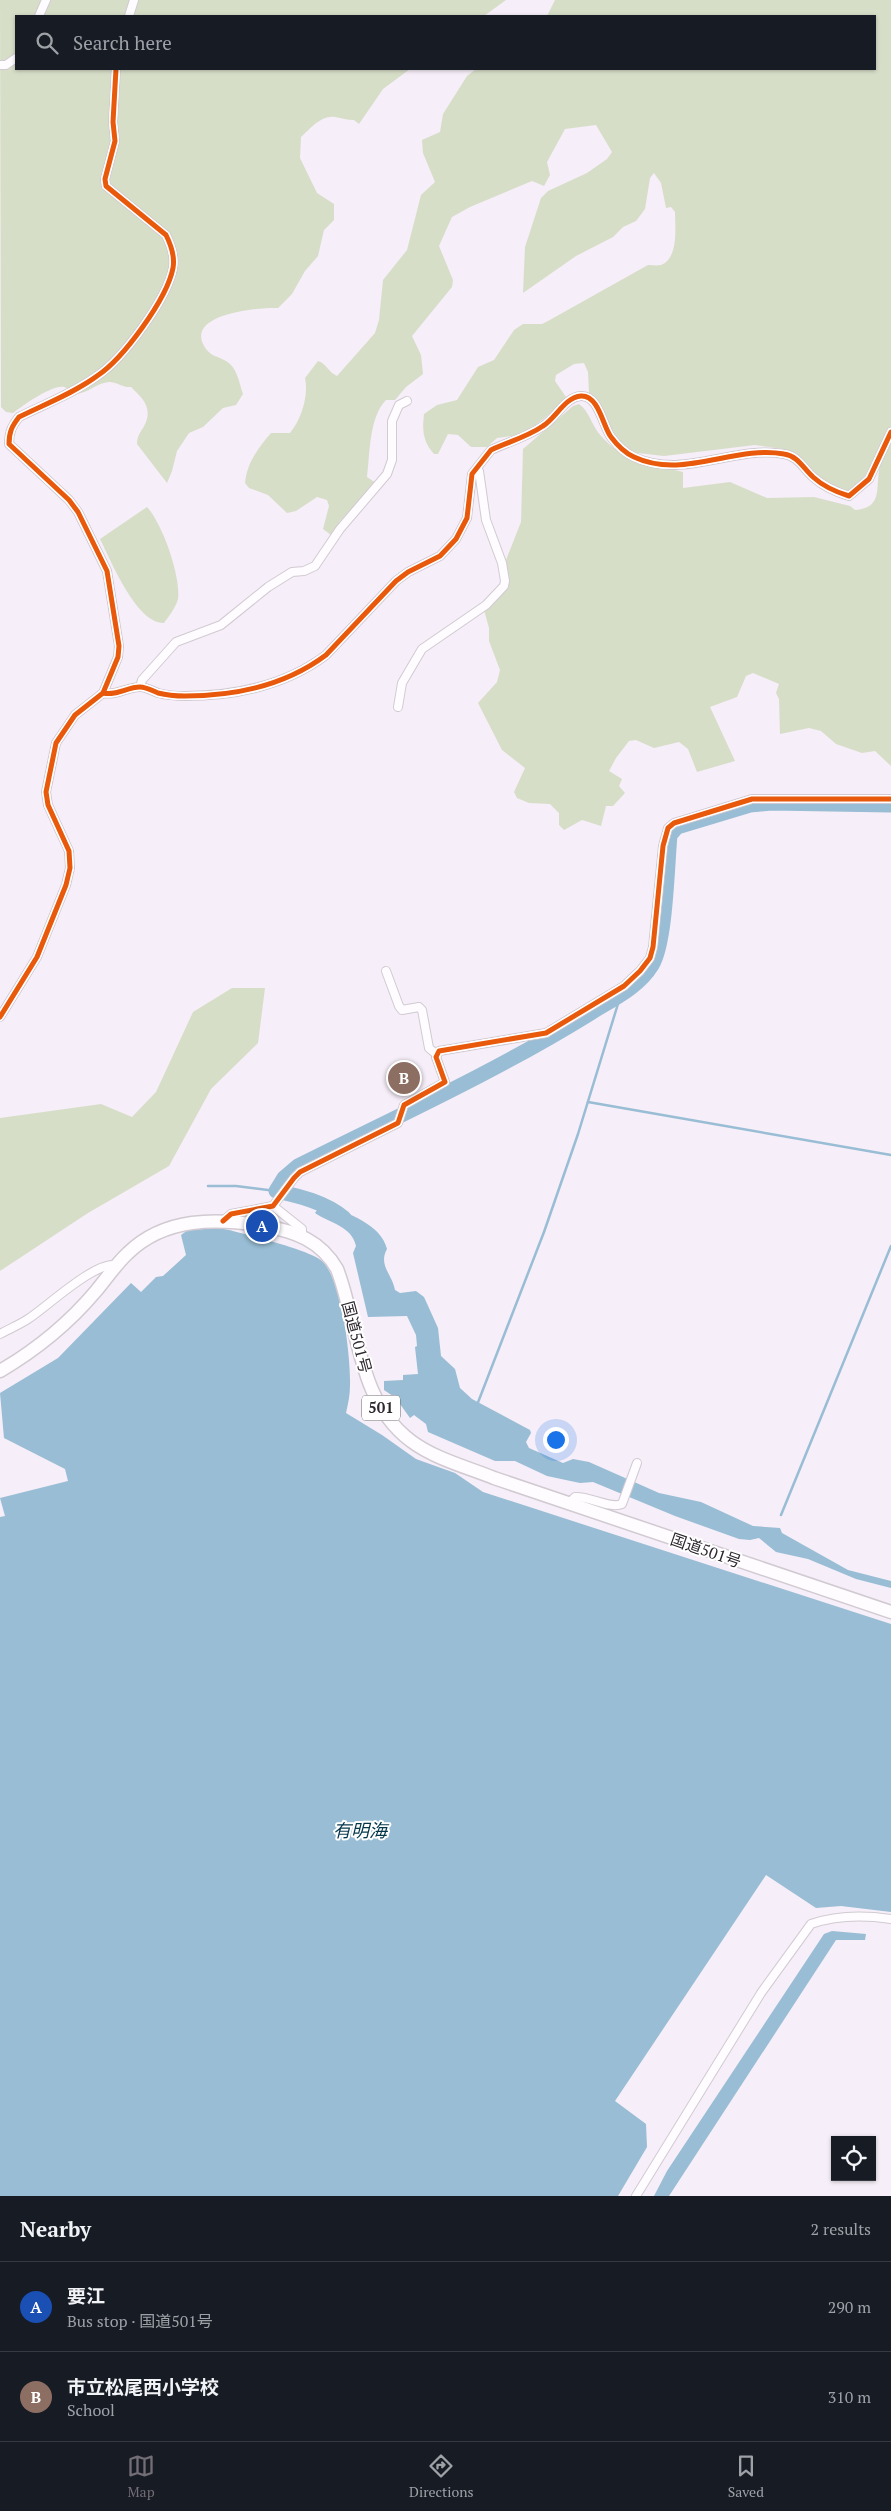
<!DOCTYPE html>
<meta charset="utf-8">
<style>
body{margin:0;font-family:"PT Serif","Noto Sans JP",serif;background:#20242c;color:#f1f3f6}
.controls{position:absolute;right:15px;bottom:15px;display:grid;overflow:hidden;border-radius:0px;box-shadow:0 1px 4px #0004}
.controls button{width:45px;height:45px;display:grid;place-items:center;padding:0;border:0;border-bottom:1px solid #363941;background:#171b24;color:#f1f3f6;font:25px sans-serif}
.you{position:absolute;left:555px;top:1439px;width:18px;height:18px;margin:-12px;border:4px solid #fff;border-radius:50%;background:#1a73e8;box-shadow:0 0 0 8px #1a73e833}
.badge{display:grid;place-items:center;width:32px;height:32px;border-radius:50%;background:#736d75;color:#fff;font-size:16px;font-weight:700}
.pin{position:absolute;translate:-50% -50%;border:2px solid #fff;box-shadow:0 1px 5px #0006}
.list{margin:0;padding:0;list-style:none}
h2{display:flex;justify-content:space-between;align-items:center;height:65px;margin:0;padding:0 20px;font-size:21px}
h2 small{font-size:16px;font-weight:400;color:#9ea1a6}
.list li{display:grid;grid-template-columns:32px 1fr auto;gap:15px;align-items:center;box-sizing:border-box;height:90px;padding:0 20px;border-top:1px solid #363941}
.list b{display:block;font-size:19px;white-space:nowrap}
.list p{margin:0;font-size:16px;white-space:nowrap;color:#9ea1a6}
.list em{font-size:16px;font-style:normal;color:#9ea1a6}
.icon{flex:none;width:28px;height:28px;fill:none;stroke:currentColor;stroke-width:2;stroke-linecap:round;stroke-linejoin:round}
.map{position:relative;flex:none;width:891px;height:2196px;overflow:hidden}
.search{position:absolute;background:#171b24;box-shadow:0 1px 4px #0004;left:15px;right:15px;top:15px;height:55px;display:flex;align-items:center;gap:12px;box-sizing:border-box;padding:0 18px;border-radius:0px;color:#9ea1a6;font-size:19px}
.sheet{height:245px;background:#171b24}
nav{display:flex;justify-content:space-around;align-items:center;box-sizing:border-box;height:70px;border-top:1px solid #363941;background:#171b24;font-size:14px;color:#9ea1a6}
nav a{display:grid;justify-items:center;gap:2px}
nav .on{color:#736d75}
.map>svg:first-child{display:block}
.green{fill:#d7dec8}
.water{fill:#98bdd4}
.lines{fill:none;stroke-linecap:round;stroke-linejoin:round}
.stream{stroke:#98bdd4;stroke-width:2.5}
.river{stroke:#98bdd4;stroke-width:15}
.minor-casing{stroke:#d1cad2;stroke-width:10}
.trunk-casing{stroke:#d1cad2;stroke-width:15}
.minor{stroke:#fefcfe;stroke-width:8}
.trunk{stroke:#fefcfe;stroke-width:12}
.cycleway-casing{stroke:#fff;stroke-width:8}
.cycleway{stroke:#e8590c;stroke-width:5}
.labels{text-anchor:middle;stroke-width:4;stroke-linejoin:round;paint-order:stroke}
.shield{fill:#fff;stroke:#6c686d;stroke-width:1}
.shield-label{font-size:15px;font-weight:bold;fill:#2d272e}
.street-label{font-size:16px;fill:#2d272e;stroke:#fff}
.water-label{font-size:18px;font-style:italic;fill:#03364a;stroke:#fff}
</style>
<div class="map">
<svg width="891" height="2196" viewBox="0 0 891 2196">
<rect width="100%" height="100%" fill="#f6eef8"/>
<!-- green -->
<g class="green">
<path d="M0,0H506L484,16H16V69H410L383,89L359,124L354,120C347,120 342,118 335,117C321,115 310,129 301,137L300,158L317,193L334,204V220L324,230L318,256L305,271L292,294L278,308C259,307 181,314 206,349C212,357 218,356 226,361C237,367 239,382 243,394L236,405L223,408L203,427L189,433L177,451L172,471L167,483L137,444C137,434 143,430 146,422C152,406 141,397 131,387C123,388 117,382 109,382C97,383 92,390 81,393C73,395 70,389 64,387C53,384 22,406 13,413L6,412L1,407Z"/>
<path d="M555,0H891V427L865,476L845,495L839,494L824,480L782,449L755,445L664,456L629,452L600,425L596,400L589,393L588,372L584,363L574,364L556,375L555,381L566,397V400L525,434L497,438L487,447H471L458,435L448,434L438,454H434C423,442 422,430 424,414L437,405L457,400L478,367L494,360L514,330L523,324H542L548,321L648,265C651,265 657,266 661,265C679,258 675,227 675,212L671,207L666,208L661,183L654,173L650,178L645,209L636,221L623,227L613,237L576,256L523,293L525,247L541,198L548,191L587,173L607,159L612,152L596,125L565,129L547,162L550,175L544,186L532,181L470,207L452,217L439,246L453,280L452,287L412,336L421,355L423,374L406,387L395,400H386C369,417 370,454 367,477L376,483L340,521L331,535L323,529L329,506L327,500L317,497L296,511L287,513L268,495L249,488L245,483C247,463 258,448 271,433H290C301,420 309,396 305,378L318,361C327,364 328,372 337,376L375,333L379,320L383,280L407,250L421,195L435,182L423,153L422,140L440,132L443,114L467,76L476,69H875V16H547Z"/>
<path d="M579,404C590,412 592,427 601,436C624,462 651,464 683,472V488L730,482L767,498L814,497L850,506L855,510C882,508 876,490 879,471C880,460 885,450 891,441V766L875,751L862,753L836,744L821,731L809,728L780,734L779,699L776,693L779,684L753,673L746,676L737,697L710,707L735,761L697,772L688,749L679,742L654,748L636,740L629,741L616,758L609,771L622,779L619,786L625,793L613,806H606L601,826L582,820L564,830L559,825V813L550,804L529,803L517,798L514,792L525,768L502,750L478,703L497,682L500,670L489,641V628L484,610L503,590L509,580L506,560L521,522L523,449L573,406Z"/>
<path d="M147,507C162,523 181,576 178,599C176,607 169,616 164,623C137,624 111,561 100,539Z"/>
<path d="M232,988H265L258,1043L211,1089L169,1166L88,1213L0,1271V1118L101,1104L132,1117L156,1092L193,1012Z"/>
</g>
<!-- water -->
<g class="water">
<path d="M328,1205C348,1214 381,1224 387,1249C378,1265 392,1274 395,1290L400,1293L416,1291L424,1297L438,1328L441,1356L455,1369L460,1388L472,1399L530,1430L531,1433L526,1442L529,1448L563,1463L573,1459L589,1462L659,1493L701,1502L753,1526L780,1528L782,1533L848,1570L891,1581V1588L856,1579L808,1559L776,1552L759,1538L750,1540L739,1539L675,1516L593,1482L580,1483L547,1476L515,1461H495L428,1432L426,1424L414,1415L410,1418L400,1404L399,1400L384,1390V1381L403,1380V1375L418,1374L415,1347L417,1346L416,1335L407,1316L368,1317L353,1253L356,1246C352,1226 329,1223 315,1213L317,1210H325Z"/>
<path d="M220,1228C238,1232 311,1250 322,1261C342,1279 351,1359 350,1386C350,1395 348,1404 346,1413L382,1435L416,1459L455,1473L483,1492L891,1624V1912L841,1906L816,1908L766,1875L615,2101L646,2124L647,2147L618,2196H0V1517L5,1516L0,1498L68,1481L65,1469L4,1438L0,1393L58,1358L131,1283L141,1292L156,1277L163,1276L186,1255L181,1235L188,1230Z"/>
<path d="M832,1931L866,1934L865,1940H836L669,2196H654L667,2171L824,1934Z"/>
</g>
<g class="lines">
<!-- stream -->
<g class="stream">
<path d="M588,1102L891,1155"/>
<path d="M208,1186H236L276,1191"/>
<path d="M477,1405L544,1232L578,1134L621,994"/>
<path d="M781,1515L891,1246"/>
</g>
<!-- river -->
<path class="river" d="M344,1218C325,1202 299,1196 276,1191L284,1178L298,1166C396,1117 497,1071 589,1014C611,1000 638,988 652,965C666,942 667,866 670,835L677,827L750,805L771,803L891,805"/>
<defs>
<g id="minor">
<path d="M39,16L46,0"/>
<path d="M129,16L134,0"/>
<path d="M0,65H6L16,58"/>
<path d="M140,687L142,680L176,642L221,625L268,587L292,572L304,571L315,566L340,529L387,474L392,460V421L399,405L407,401"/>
<path d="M103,693C117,696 127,687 140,687C146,687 153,691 158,693C166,695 177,696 185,696C235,696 286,685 326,655L396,581L408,572L440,556L456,539L467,518L472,474L491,450C508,442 527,437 543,426C556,418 565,397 581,396C599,395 603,427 611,437C617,445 625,453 634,457C683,480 734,445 784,454C798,456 803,468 813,477C824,487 836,492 849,496L869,479L891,432"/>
<path d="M398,707L402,683L422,649L486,605L504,586L505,581L502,563L486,520L479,471L476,470"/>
<path d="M386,971L399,1006L402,1010L419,1007L422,1010L429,1048L436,1054"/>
<path d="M0,1017L37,957L66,885L70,868L69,851L48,805L46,792L56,743L75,715L103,693L118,657L119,646L107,571L78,512L69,500L9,444C9,432 12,426 19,417C45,404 74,393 97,376C123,359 167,299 173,268C175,257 171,245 166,235L106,186L105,179L115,141L113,122L116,69"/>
<path d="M273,1206L302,1229V1236"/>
<path d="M223,1221L231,1214L273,1206L294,1178L300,1172L398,1123L404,1105L445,1082L436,1057L439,1051L546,1033L624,986L640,971L650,958L653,947L663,846L668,828L674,823L752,799H891"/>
<path d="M0,1334C9,1329 19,1325 28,1319C48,1306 95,1261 117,1265"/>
<path d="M569,1503L575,1497C590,1496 609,1509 622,1504L637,1463"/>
<path d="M636,2196L761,1993L811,1924C837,1915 864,1915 891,1919"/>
</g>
<path id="trunk" d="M0,1371C36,1350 69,1323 96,1291C107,1278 116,1264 128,1253C165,1217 217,1218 264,1226C295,1231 321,1241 337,1269C359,1326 357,1401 411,1441C435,1459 467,1467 494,1478L891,1612"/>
</defs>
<!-- minor casing -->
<use href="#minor" class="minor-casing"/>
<!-- trunk casing -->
<use href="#trunk" class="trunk-casing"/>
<!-- minor -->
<use href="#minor" class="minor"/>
<!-- trunk -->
<use href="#trunk" class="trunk"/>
<defs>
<g id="cycleway">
<path d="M103,693C117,696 127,687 140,687C146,687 153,691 158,693C166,695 177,696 185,696C235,696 286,685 326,655L396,581L408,572L440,556L456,539L467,518L472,474L491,450C508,442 527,437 543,426C556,418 565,397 581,396C599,395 603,427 611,437C617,445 625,453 634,457C683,480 734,445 784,454C798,456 803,468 813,477C824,487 836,492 849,496L869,479L891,432"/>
<path d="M0,1017L37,957L66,885L70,868L69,851L48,805L46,792L56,743L75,715L103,693L118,657L119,646L107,571L78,512L69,500L9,444C9,432 12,426 19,417C45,404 74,393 97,376C123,359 167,299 173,268C175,257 171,245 166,235L106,186L105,179L115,141L113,122L116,69"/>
<path d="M223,1221L231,1214L273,1206L294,1178L300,1172L398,1123L404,1105L445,1082L436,1057L439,1051L546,1033L624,986L640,971L650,958L653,947L663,846L668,828L674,823L752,799H891"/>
</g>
</defs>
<!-- cycleway casing -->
<use href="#cycleway" class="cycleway-casing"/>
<!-- cycleway -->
<use href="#cycleway" class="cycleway"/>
</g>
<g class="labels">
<!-- shield labels -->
<rect class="shield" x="362" y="1395.5" width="38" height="25" rx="4"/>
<g class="shield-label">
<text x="381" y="1413">501</text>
</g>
<!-- street labels -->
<g class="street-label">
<text transform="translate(357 1337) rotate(75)" y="6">国道501号</text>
<text transform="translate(706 1550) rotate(19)" y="6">国道501号</text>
</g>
<!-- water labels -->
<g class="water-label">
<text x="360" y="1837">有明海</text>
</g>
</g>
</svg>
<div class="controls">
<button><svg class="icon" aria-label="locate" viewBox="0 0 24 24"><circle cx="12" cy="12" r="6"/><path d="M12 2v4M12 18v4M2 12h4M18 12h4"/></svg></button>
</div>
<div class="you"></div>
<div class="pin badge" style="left:262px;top:1226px;background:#1a4fb4">A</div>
<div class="pin badge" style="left:404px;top:1078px;background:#8d6e63">B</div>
<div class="search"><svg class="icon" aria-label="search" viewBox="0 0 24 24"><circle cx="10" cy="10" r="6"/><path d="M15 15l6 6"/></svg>Search here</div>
</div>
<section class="sheet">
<h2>Nearby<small>2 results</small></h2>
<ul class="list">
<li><span class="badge" style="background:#1a4fb4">A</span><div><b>要江</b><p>Bus stop · 国道501号</p></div><em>290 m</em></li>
<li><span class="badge" style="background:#8d6e63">B</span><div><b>市立松尾西小学校</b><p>School</p></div><em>310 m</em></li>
</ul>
</section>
<nav>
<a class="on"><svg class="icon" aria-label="map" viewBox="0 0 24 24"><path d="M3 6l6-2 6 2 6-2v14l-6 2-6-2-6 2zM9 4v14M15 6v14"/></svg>Map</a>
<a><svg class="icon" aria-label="directions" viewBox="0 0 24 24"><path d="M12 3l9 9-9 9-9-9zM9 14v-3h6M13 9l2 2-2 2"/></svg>Directions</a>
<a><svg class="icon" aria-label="saved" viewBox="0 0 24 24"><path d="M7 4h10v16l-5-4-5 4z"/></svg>Saved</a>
</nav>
